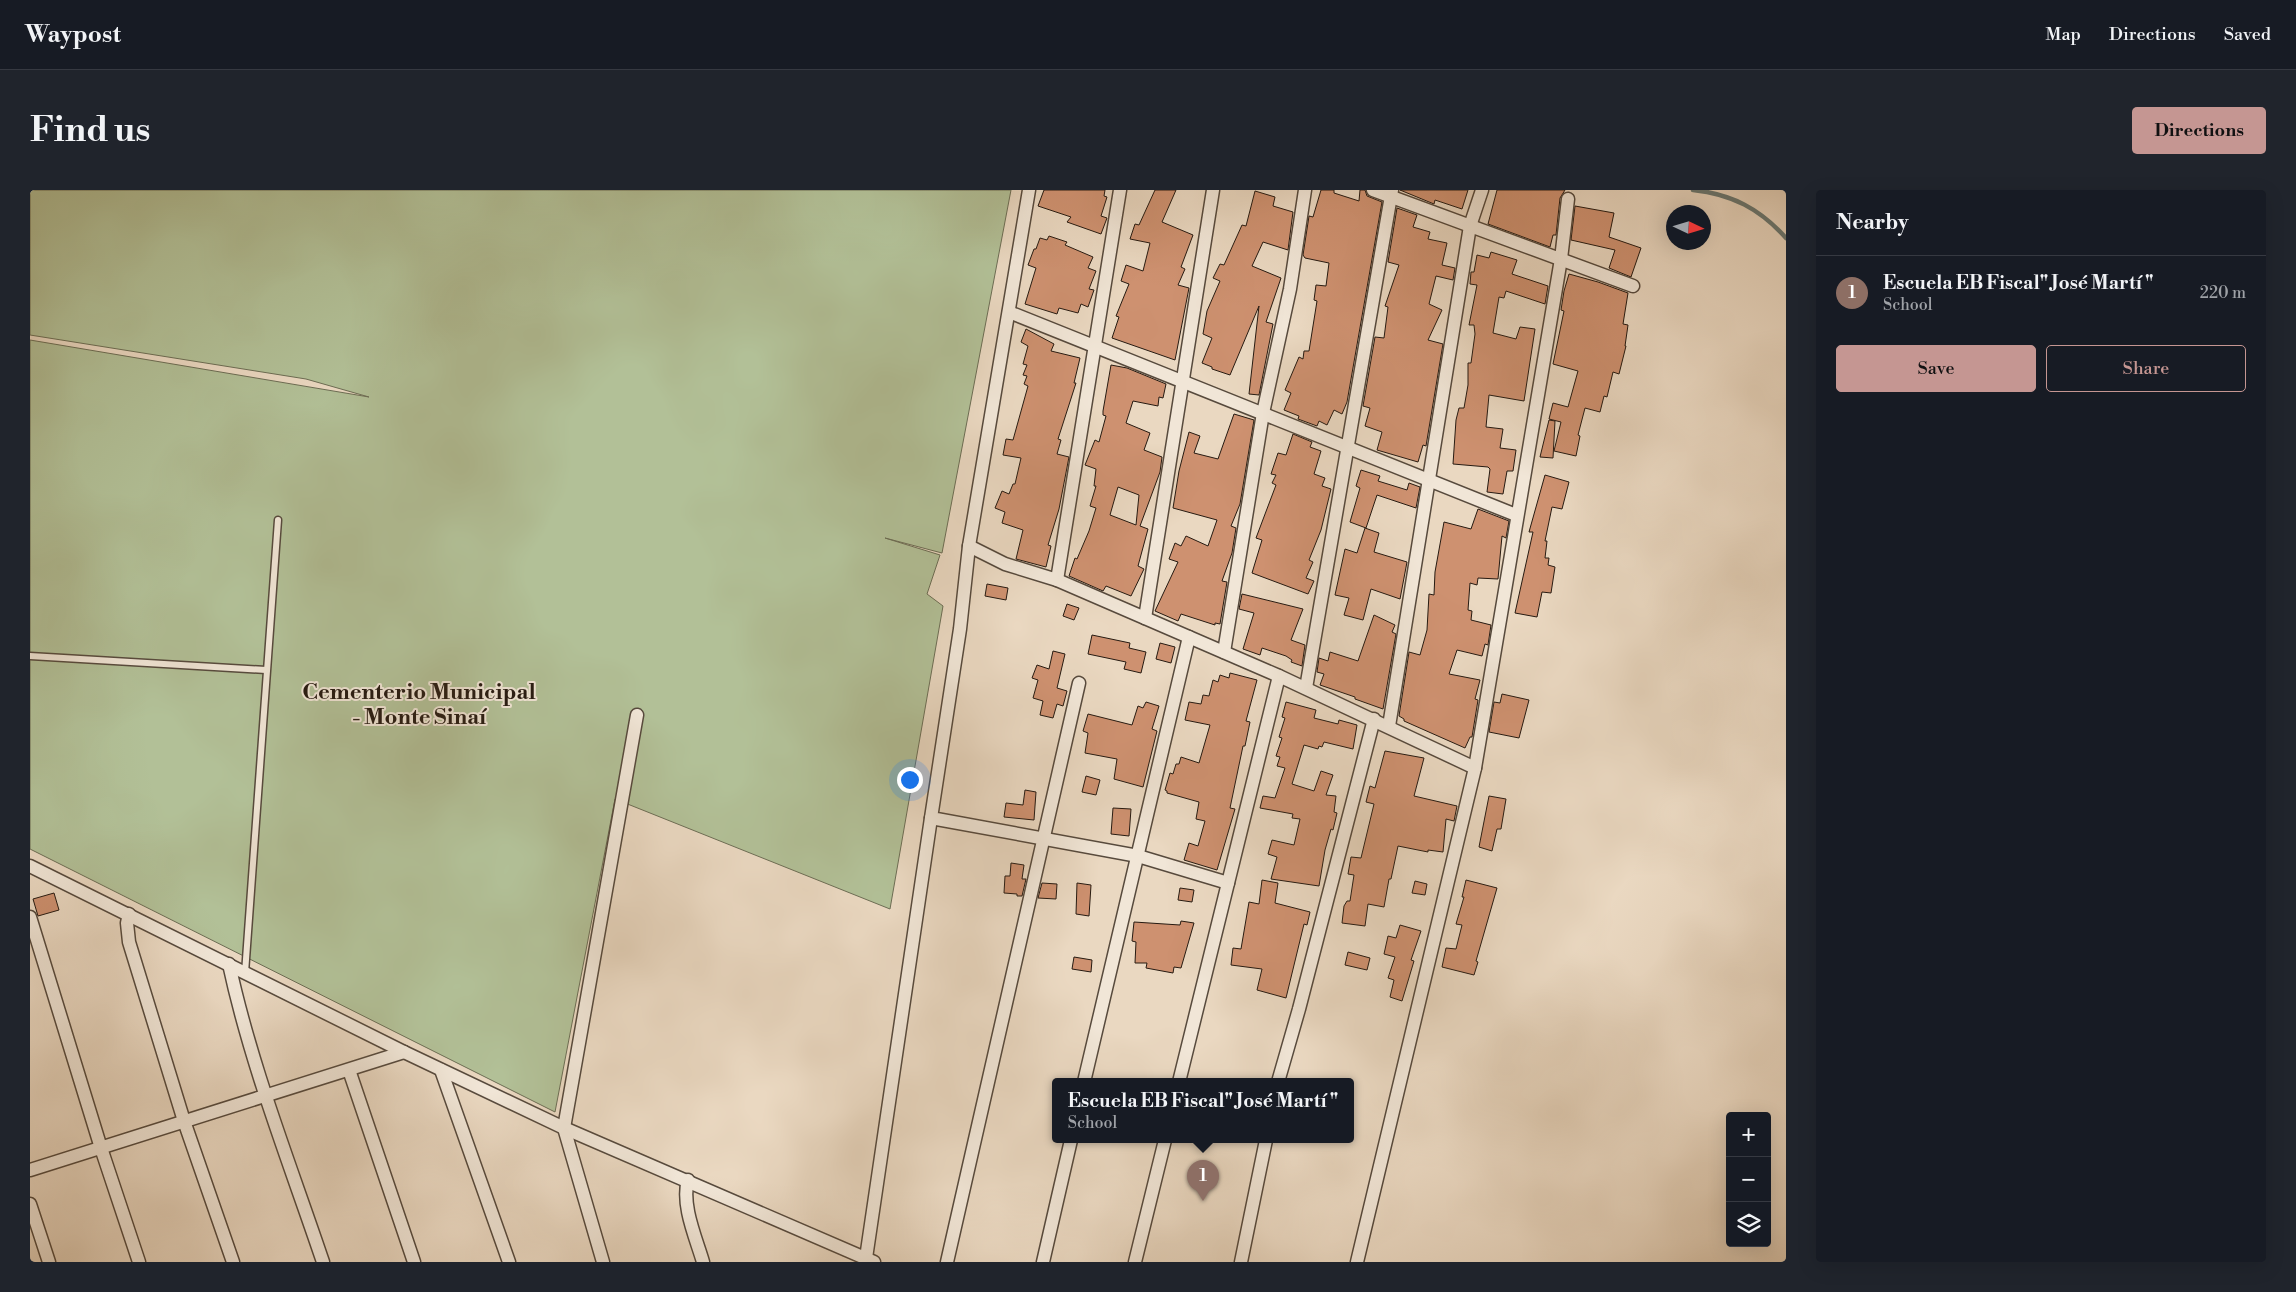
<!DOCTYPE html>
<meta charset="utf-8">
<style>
body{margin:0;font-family:"Libre Bodoni",serif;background:#20242c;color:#f1f3f6}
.controls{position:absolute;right:15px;bottom:15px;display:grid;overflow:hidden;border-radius:5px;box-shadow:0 5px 20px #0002}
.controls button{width:45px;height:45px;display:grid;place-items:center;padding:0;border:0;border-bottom:1px solid #363941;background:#171b24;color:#f1f3f6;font:25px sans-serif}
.compass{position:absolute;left:1636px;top:15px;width:45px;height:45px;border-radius:50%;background:#171b24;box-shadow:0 5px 20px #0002;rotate:94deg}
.you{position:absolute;left:879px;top:589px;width:18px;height:18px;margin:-12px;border:4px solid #fff;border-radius:50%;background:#1a73e8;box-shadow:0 0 0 8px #1a73e833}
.badge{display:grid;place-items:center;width:32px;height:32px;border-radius:50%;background:#c59692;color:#fff;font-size:16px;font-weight:700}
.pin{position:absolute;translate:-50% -41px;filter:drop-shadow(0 1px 2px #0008)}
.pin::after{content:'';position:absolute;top:26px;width:18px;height:15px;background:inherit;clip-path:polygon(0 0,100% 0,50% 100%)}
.popup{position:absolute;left:1022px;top:888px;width:302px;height:65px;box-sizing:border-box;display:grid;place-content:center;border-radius:5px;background:#171b24;filter:drop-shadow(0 1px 4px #0005);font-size:16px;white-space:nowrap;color:#9ea1a6}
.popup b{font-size:19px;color:#f1f3f6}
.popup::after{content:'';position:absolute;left:50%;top:100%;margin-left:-10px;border:10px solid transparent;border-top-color:#171b24}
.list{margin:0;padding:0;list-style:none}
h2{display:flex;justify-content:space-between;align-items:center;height:65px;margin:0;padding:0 20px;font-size:21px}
h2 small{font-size:16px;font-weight:400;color:#9ea1a6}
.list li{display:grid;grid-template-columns:32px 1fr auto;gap:15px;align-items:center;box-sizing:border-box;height:75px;padding:0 20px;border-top:1px solid #363941}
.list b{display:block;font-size:19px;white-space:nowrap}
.list p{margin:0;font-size:16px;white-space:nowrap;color:#9ea1a6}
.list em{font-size:16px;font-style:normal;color:#9ea1a6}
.actions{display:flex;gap:10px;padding:15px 20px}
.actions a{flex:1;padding:11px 0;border:1px solid #c59692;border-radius:5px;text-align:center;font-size:18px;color:#c59692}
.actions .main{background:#c59692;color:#111}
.icon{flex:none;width:28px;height:28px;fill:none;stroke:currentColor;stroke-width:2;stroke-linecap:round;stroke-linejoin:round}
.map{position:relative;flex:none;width:1756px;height:1072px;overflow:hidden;border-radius:5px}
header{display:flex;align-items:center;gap:30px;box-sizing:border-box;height:70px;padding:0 25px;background:#171b24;border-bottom:1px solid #363941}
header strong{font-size:24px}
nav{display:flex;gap:28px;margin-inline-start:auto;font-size:18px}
.intro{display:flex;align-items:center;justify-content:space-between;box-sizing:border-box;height:120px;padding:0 30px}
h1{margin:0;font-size:35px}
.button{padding:12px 22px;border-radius:5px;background:#c59692;color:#111;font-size:18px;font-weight:700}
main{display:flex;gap:30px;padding:0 30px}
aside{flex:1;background:#171b24;border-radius:5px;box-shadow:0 5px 20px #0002}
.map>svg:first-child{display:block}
.green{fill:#b2c097;stroke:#6c6d54}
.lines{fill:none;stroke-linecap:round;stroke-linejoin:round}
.stream{stroke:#6a7974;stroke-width:4.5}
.building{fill:#ce9170;stroke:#261a11;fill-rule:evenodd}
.service-casing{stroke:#574a3d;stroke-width:9}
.minor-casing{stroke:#574a3d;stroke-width:15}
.service{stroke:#f1e6d7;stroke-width:6}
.minor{stroke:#f1e6d7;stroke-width:12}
.labels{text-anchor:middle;stroke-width:4;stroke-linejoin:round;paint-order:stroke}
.quarter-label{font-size:22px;font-weight:bold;fill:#261a11;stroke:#f1e6d7}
</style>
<header>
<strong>Waypost</strong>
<nav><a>Map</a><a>Directions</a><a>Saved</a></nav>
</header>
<div class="intro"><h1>Find us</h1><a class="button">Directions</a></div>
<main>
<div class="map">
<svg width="1756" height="1072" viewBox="0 0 1756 1072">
<rect width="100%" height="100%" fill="#ead8c1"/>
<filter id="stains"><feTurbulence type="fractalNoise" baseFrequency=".004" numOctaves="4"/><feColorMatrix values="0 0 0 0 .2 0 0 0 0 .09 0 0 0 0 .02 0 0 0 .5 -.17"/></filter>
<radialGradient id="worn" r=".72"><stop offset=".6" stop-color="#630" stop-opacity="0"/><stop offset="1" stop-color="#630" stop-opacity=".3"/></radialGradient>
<!-- green -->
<path class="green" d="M0,0H981L912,363L855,348L910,365L897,404L913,416L860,719L585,609L525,922L0,659V150L339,207L276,189L0,145Z"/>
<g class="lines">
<!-- stream -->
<path class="stream" d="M1663,0C1702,4 1730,19 1756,48"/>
</g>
<!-- building -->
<g class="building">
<path d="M1014,0H1075L1074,6L1077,7L1071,26L1077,28L1071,44L1037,32L1041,27L1008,16Z"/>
<path d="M1125,0H1146L1132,32L1163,45L1151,77L1155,79L1148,95L1159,98L1145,170L1082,148L1089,127L1086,126L1099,94L1091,91L1096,75L1113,81L1120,53L1100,49L1105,34L1109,35Z"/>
<path d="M1291,0H1304V3L1329,11L1330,0H1335L1337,6L1352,12L1317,212L1312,224L1304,220L1297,235L1289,231L1287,236L1268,229L1269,226L1254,220L1261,203L1255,200L1269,167L1273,169L1274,161H1279L1287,111L1284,110L1286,95L1296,96L1299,73L1275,68L1273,65L1279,26L1283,27Z"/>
<path d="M1370,0H1438L1432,19L1405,10L1404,14Z"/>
<path d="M1467,0H1535L1530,8L1526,45H1523L1520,57L1458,34Z"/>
<path d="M1225,1L1245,7L1243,16L1263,22L1258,60L1233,52L1222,76L1251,88L1236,132L1243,134L1229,205L1219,204L1229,116L1200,185L1182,179V177L1172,173L1182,148L1173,144L1177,121L1190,91L1183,88L1190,74L1194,75L1212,35L1216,36Z"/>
<path d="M1545,16L1584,23L1579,47L1611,58L1601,87L1579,78L1585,60L1541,50Z"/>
<path d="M1367,18L1387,25L1383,37L1400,42L1398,49L1417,53L1412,75L1425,78L1423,90L1406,86L1399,114L1412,120L1398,150L1413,154L1396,256L1393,255L1388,272L1347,260L1352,242L1335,236L1340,218L1333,216L1345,147L1354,148L1358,117L1355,116L1369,75L1358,72Z"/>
<path d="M1019,46L1037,52L1035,55L1063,67L1058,78L1066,81L1059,99L1064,100L1058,117L1051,114L1048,123L1029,118L1027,124L995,114L1006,78L998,75L1004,59H1006L1010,48L1017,50Z"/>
<path d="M1461,62L1487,70L1482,84L1518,96L1515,114L1476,101L1474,108L1469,107L1463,143L1486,149L1490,137L1505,139L1494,211L1459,205L1456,237L1473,239L1470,258L1486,260L1483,281H1477L1473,304L1457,302L1460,279L1458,277L1423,274L1426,230L1429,218H1434L1438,195V173H1441L1445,144L1444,135H1439L1447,95L1440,94L1441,82H1444L1447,65L1459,68Z"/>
<path d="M1539,84L1568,92L1598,103L1593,134L1598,135L1595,156H1596L1589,184L1583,182L1577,207L1574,206L1570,222L1555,218L1548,245L1550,246L1546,266L1524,261L1531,232L1519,229L1523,213L1538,217L1548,181L1523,174L1534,121L1531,120L1534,101Z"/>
<path d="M996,139L1024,154L1021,161L1050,168L1044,193H1046L1028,249L1031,250L1027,264L1039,267L1029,319L1018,355L1021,356L1016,377L986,369L993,340L972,333L975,322L965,318L972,301L979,304L983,294H985L991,268L973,265L976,249L983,250L998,196L994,194L997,186L993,185L997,175L993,174L998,156L991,152Z"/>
<path d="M1081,175L1097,178L1136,194L1133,208L1129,207L1128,216L1103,211L1096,233L1120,243L1114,260L1132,267L1130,282L1110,336L1118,339L1108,376L1114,379L1101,406L1076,396L1073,401L1039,386L1045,368L1047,369L1059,341L1066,318L1060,316L1066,296H1064L1066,279L1055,275L1065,250L1069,252L1076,226L1073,225V221ZM1088,297L1109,305L1106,335L1080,325Z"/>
<path d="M1204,224L1224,230L1210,314L1201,336L1206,338L1202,363L1192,391L1197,392L1190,434L1185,433V435L1151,424L1148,431L1125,421L1148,372L1139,369L1145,353L1151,356L1156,346L1178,356L1187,330L1143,318L1149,281L1159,242L1170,246L1164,263L1188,269Z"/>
<path d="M1519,230L1525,231L1523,268L1510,267Z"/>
<path d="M1263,244L1282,252L1280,257L1291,261L1284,284L1295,288L1292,296L1301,299L1291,340L1279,370L1283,372L1276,388L1284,391L1278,404L1222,383L1232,350L1226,348L1246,295L1242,293L1246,285L1241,284L1248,263L1256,265Z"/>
<path d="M1331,280L1350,286L1348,291L1377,300L1379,293L1390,297L1386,318L1347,305L1336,338L1320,332L1330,298L1326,296Z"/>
<path d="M1515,285L1539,292L1532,319L1522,317L1515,351H1517L1515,368H1519L1518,375L1525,377L1521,403L1512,402L1507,427L1485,423L1503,342H1499Z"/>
<path d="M1448,319L1479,331L1476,348L1472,346L1468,389L1448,388L1447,395L1440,393L1438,420L1442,421L1441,430L1461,435L1458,455L1455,454L1452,466L1427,460L1419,484L1450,490L1445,509L1448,510L1442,547H1440L1435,558L1374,531V529L1369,526L1379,462L1390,465L1397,440L1399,404L1404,405L1405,382L1414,332L1441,339Z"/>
<path d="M1335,338L1349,343L1344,362L1377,372L1370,409L1341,399L1333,430L1314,425L1319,408L1305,405L1315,359L1327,363Z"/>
<path d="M957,394L978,398L976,410L955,406Z"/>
<path d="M1212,404L1273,419L1261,450L1275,455L1272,476L1261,472L1262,470L1256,466L1232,458L1230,465L1213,459L1224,423L1209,419Z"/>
<path d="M1037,414L1049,418L1044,430L1033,426Z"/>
<path d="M1344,425L1365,435L1362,442L1366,444L1353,519L1325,509V507L1290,495L1294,484L1287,482L1289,468L1298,471L1300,462L1328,471Z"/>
<path d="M1062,445L1100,453L1099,458L1116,462L1111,483L1094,479L1096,472L1058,464Z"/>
<path d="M1130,453L1145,457L1141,473L1126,469Z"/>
<path d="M1023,461L1035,464L1027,498L1037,501L1033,516L1027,514L1023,528L1010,525L1013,511L1003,508L1008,490L1002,488L1007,475L1019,479Z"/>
<path d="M1200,483L1227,490L1216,531L1220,532L1215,556H1213L1200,618L1205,619L1187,680L1154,670L1159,653L1168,656L1175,631L1166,629L1169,612L1137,603V601L1135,600L1140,583L1143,584L1146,574H1149L1151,567L1169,573L1180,535L1155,530L1159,512L1171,514L1173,505L1179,506L1183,490L1188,492L1190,485L1199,488Z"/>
<path d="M1472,504L1499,510L1489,548L1459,542L1464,512L1470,513Z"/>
<path d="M1116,512L1129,516L1122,539L1127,541L1113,597L1084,589L1087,569L1055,563L1058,543L1053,541L1058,524L1102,535L1108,516L1113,518Z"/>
<path d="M1256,512L1286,520L1284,528L1308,534L1309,530L1327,535L1323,559L1294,552L1292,557L1289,556L1288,559L1274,555L1262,594L1284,601L1291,581L1303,585L1296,605L1306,606L1304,622L1307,623L1303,640L1301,639L1295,660L1289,696L1241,689L1247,667L1238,664L1242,650L1264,655L1270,629L1262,628L1263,624L1230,618L1233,606L1245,608L1255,578L1247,576L1250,567L1246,566L1252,548L1249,547L1255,528L1252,527Z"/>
<path d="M1355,561L1394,568L1384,606L1427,616L1424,631L1416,629L1413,662L1398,660V662L1368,656L1361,689H1359L1354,717L1338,714L1335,736L1312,733L1314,716L1317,711H1320L1324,685L1318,684L1321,667L1331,668L1344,614L1336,612L1340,596L1345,598Z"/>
<path d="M1056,586L1070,590L1066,605L1052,602Z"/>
<path d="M995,600L1006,602L1004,630L974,627L976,613L993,615Z"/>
<path d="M1459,606L1476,609L1471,639H1467L1462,661L1449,657Z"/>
<path d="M1083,618L1101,619L1099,646L1081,644Z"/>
<path d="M981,673L994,675L992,689H996L992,706H987V704L974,703L975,686H980Z"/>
<path d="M1232,690L1248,693L1245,713L1280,722L1277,735L1274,734L1256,808L1227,800L1232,779L1201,775L1203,758L1211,759L1219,712L1229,714Z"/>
<path d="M1436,690L1467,698L1446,771L1448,772L1444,785L1412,777L1416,758L1426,759L1432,735L1426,734L1434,707H1432Z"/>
<path d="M1385,691L1397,694L1395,705L1382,703Z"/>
<path d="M1012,693L1027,694L1026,709L1008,708Z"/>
<path d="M1047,693L1061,695L1059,726L1046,724Z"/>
<path d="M1150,698L1164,700L1162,712L1148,710Z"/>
<path d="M24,703L29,720L8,726L3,709Z"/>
<path d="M1151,731L1164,733L1151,778L1144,777L1143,783L1116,778L1117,773H1105L1106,752L1102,751L1104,732L1150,735Z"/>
<path d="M1370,735L1391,741L1381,770L1384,771L1372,811L1360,807L1364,790L1358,788L1365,767L1354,764L1358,746L1366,748Z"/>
<path d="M1318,762L1340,768L1337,780L1315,775Z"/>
<path d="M1044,767L1062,770L1061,782L1042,779Z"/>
</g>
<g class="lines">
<defs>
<g id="service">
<path d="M0,466L236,480"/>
<path d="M215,783L248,330"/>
</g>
<g id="minor">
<path d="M999,0L939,356L930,439L901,628L1108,666L1198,693"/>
<path d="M1343,0L1603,96"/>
<path d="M979,122L1486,325"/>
<path d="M939,356L975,374L1027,390L1249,486L1445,578"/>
<path d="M1027,390L1090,0"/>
<path d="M1115,428L1183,0"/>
<path d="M1194,462L1233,223L1260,99L1275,0"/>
<path d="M1276,498L1362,0"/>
<path d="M1359,536L1440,36L1452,0"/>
<path d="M0,676L374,862L534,938L844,1072"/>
<path d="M99,724L97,733L99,752L154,931L203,1072"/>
<path d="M0,727L71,958L109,1072"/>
<path d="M199,774C221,876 260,974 293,1072"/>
<path d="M319,880L384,1072"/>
<path d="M411,880L479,1072"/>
<path d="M1054,892L1159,447"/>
<path d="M1149,892L1249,486"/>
<path d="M1248,892L1269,819L1344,529"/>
<path d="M0,980L374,862"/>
<path d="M658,990C651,1015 666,1048 673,1072"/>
<path d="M0,1014L19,1072"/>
<path d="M836,1068L901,628"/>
<path d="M573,1072L534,938L607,525"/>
<path d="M917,1072L1049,493"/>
<path d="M1013,1072L1041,950"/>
<path d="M1105,1072L1135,950"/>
<path d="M1211,1072L1236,950"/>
<path d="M1327,1072L1445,578L1531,69L1538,9"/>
</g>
</defs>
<!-- service casing -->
<use href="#service" class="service-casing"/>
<!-- minor casing -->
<use href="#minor" class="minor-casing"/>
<!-- service -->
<use href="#service" class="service"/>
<!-- minor -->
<use href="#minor" class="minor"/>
</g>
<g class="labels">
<!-- quarter labels -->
<g class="quarter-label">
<text x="389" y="509">Cementerio Municipal<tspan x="389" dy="25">- Monte Sinaí</tspan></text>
</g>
</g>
<rect width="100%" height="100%" filter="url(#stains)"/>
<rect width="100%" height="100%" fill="url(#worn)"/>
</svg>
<div class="controls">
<button>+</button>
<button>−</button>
<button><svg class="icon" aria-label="layers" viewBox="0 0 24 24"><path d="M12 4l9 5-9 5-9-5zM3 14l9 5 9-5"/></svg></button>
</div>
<svg class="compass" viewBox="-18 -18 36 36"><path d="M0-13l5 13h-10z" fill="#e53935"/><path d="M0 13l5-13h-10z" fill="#9ea1a6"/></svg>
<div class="you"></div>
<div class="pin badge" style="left:1173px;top:1011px;background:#8d6e63">1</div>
<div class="popup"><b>Escuela EB Fiscal&quot; José Martí &quot;</b>School</div>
</div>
<aside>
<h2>Nearby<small></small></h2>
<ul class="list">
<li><span class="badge" style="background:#8d6e63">1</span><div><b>Escuela EB Fiscal&quot; José Martí &quot;</b><p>School</p></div><em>220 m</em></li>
</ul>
<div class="actions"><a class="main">Save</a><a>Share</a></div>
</aside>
</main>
